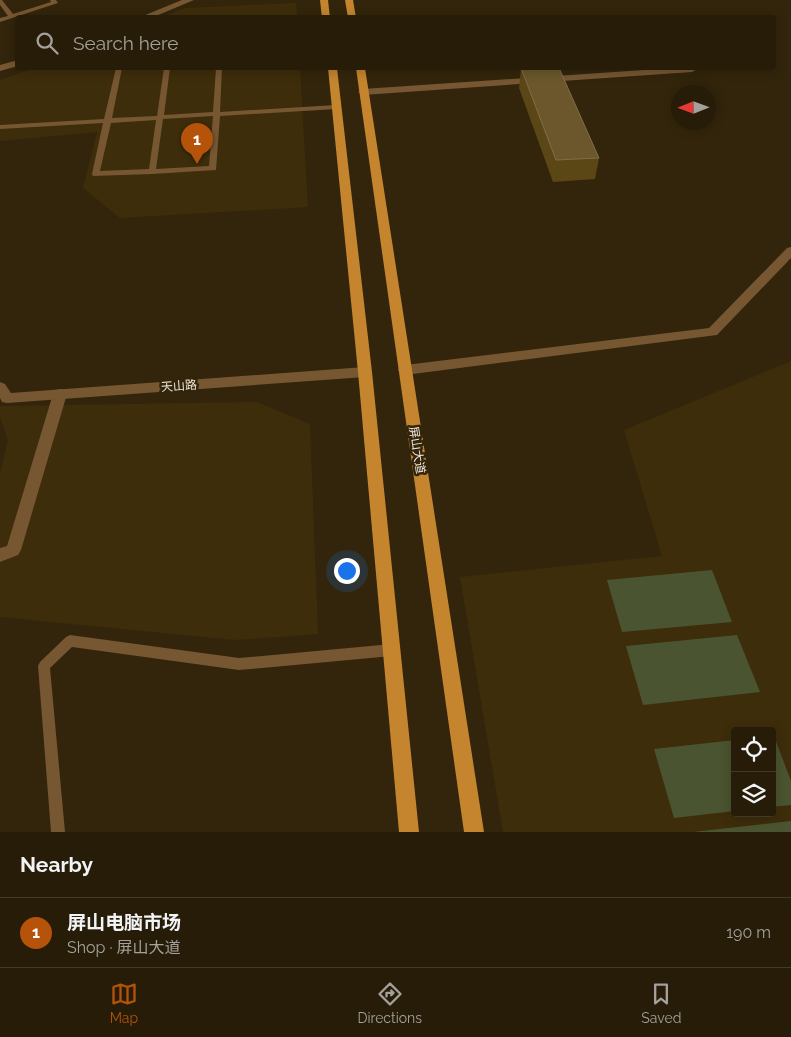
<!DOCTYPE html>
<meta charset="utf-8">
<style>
body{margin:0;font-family:Raleway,"Noto Sans SC",sans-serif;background:#2e2512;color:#f1f3f6}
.controls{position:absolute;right:15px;bottom:15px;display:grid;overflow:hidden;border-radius:5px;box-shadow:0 2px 12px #0003}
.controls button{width:45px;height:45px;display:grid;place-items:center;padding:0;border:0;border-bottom:1px solid #423a29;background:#261c08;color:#f1f3f6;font:25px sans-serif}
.compass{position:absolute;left:671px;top:85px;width:45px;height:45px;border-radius:50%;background:#261c08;box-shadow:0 2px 12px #0003;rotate:269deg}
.you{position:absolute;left:346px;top:570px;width:18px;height:18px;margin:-12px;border:4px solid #fff;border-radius:50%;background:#1a73e8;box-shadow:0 0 0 8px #1a73e833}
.badge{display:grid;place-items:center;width:32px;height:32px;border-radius:50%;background:#b45309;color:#fff;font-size:16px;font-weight:700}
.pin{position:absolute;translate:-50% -41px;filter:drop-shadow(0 1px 2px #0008)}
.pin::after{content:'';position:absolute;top:26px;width:18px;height:15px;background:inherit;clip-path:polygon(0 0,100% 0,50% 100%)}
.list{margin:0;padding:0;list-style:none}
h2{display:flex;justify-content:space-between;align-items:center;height:65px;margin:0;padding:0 20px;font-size:21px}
h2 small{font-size:16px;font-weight:400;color:#a4a19c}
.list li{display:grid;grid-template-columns:32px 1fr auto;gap:15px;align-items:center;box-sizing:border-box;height:70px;padding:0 20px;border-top:1px solid #423a29}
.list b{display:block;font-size:19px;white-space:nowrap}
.list p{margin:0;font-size:16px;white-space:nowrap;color:#a4a19c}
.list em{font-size:16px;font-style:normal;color:#a4a19c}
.icon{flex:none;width:28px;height:28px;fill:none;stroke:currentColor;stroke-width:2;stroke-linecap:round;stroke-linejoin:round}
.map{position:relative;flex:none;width:791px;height:832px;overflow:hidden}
.search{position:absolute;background:#261c08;box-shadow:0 2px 12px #0003;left:15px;right:15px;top:15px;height:55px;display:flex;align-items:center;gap:12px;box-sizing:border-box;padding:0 18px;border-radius:5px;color:#a4a19c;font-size:19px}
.sheet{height:135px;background:#261c08}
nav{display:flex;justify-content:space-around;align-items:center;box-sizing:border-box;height:70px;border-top:1px solid #423a29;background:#261c08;font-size:14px;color:#a4a19c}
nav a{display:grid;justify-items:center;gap:2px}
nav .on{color:#b45309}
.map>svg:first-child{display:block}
.built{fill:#3d2d0a;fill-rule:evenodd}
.green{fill:#4b5430}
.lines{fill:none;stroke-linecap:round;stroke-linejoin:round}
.service{fill:#765732;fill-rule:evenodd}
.minor{fill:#765732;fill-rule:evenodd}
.tertiary{fill:#765732;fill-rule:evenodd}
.primary{fill:#c4852e;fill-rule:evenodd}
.wall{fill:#5b4616}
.building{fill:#6b572b;stroke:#806e46}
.labels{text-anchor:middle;stroke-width:5;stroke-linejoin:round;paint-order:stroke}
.street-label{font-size:12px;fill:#efe7d8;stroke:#32250b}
</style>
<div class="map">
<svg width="791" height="832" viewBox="0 0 791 832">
<rect width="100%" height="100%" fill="#32250b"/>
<!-- built -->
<g class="built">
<path d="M296,3L297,17H160L185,8Z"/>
<path d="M34,68H300L308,207L120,218L83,188L97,132L0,141V80Z"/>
<path d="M791,361V832H503L460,577L662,556L624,430ZM735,731H772V813H735Z"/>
<path d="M257,402L310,424L318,634L235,640L0,617V473L8,440L0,418V406Z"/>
</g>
<!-- green -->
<g class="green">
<path d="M712,570L732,622L622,632L607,580Z"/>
<path d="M737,635L760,692L643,705L626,646Z"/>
<path d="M772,736H774L791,781V805L772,807Z"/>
<path d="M735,740V811L674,818L654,749Z"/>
<path d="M791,821V832H693Z"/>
</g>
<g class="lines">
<!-- service -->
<g class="service">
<path d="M0,0H2L13,14L51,2L50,0H56L58,3L0,22V18L8,16L0,5Z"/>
<path d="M116,68H122L112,118L157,116L164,68H170L164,115L213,112L216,68H222L220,112L336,105L340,107L336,109L220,116L216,170L152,174L93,176L92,174L103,123L0,129V125L104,119ZM213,116L209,166L156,169L163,119ZM156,120L149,169L100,171L111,123Z"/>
<path d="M70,635L239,658L392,644L396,646L398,650L396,654L392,656L239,670L72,647L50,668L65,832H51L38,666L40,662L66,637Z"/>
</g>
<!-- minor -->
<g class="minor">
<path d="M182,0H194L151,18H138Z"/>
<path d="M18,60V66L0,71V65Z"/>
<path d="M673,68L697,69L692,72L363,95L358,92L363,89Z"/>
<path d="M791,247V258L717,335L405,375L400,373L398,370L400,367L405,365L709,328L787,248Z"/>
<path d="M60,389L65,390L67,394L21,550L18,555L0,562V548L7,546L53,394L55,390Z"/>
</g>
<!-- tertiary -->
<path class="tertiary" d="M365,367L370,369L372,372L370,375L365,377L7,403L2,402L0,398V382L5,384L11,393Z"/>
<!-- primary -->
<g class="primary">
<path d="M320,0H328L330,18H322Z"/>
<path d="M345,0H353L356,18H348Z"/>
<path d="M328,68H337L372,372L419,832H399L358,372Z"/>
<path d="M356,68H365L484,832H464Z"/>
</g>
</g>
<!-- wall -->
<path class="wall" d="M521,68L599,158L595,179L553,182L519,88Z"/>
<!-- building -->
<path class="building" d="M521,68H559L599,158L556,160Z"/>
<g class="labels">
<!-- street labels -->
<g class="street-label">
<text transform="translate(179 386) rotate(-4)" y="4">天山路</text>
<text transform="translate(417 450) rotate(81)" y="4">屏山大道</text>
</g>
</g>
</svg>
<div class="controls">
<button><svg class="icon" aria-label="locate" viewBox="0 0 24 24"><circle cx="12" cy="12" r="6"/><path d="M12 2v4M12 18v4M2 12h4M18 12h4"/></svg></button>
<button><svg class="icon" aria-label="layers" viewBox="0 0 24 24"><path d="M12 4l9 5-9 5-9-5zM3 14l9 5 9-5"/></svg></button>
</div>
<svg class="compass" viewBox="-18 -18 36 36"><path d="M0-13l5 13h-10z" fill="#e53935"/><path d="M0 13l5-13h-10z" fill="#a4a19c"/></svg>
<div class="you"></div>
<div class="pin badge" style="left:197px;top:164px">1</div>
<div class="search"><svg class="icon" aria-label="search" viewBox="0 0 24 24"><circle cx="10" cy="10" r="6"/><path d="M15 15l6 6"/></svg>Search here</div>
</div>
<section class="sheet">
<h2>Nearby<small></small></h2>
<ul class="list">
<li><span class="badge">1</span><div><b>屏山电脑市场</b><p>Shop · 屏山大道</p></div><em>190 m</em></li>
</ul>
</section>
<nav>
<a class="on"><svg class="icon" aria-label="map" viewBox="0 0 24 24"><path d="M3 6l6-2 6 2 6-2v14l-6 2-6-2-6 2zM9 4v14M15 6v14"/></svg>Map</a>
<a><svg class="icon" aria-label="directions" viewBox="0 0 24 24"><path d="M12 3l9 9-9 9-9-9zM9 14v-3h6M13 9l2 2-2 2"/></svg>Directions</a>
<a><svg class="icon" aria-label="saved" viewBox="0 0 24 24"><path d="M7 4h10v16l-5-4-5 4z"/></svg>Saved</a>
</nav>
